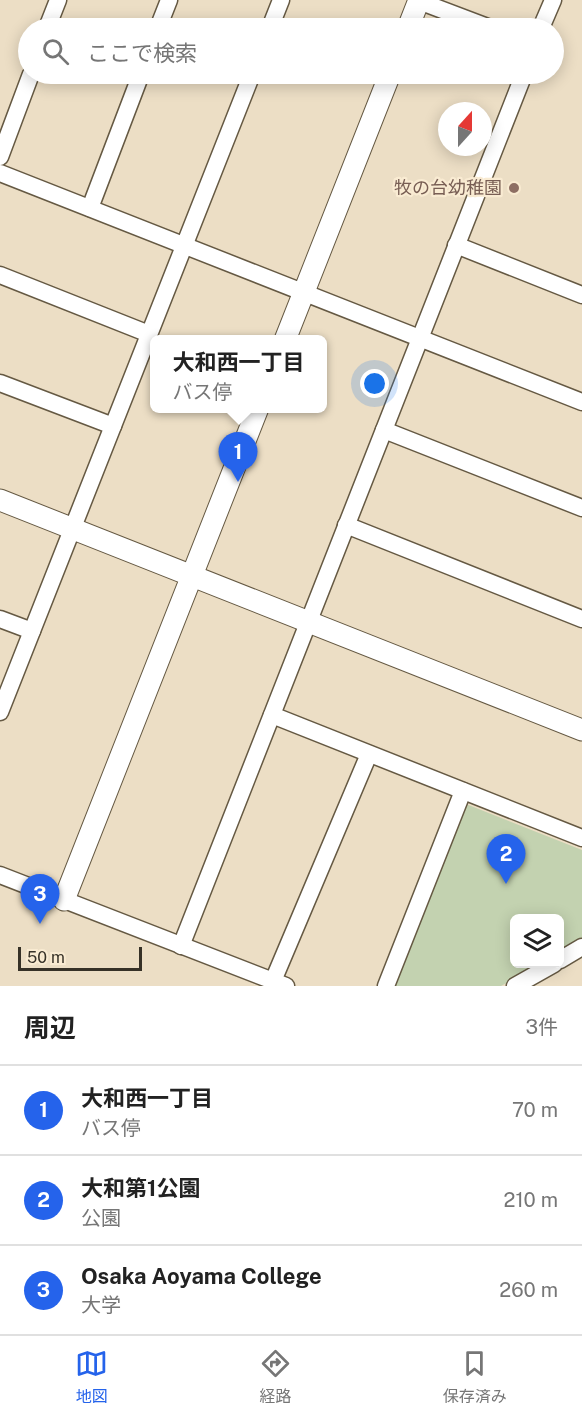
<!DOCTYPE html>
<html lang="ja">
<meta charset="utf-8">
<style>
body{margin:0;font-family:"Public Sans","Noto Sans JP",sans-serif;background:#f6f6f6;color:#222}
.controls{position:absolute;right:18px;bottom:18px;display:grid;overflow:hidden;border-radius:9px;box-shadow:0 3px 15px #0003}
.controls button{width:54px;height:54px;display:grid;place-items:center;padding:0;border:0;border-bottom:2px solid #e0e0e0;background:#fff;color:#222;font:30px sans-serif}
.compass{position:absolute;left:438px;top:102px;width:54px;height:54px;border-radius:50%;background:#fff;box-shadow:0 3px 15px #0003;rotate:21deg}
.scale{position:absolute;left:18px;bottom:15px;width:124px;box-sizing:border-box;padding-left:6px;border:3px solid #363127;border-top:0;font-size:16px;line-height:21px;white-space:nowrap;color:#363127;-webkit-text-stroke:4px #f9ebd2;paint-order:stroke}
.you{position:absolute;left:375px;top:384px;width:21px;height:21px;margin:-15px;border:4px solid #fff;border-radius:50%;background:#1a73e8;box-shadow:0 0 0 9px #1a73e833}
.badge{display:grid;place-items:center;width:39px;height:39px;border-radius:50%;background:#2563eb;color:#fff;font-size:20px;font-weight:700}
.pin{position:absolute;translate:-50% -50px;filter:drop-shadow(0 2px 3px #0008)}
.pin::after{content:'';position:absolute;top:32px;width:21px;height:18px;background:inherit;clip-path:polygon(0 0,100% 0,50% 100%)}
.popup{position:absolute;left:150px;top:335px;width:177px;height:78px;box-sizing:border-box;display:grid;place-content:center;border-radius:9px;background:#fff;filter:drop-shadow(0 2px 4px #0005);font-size:20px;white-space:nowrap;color:#767676}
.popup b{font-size:22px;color:#222}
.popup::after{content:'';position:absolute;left:50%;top:100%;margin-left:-12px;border:12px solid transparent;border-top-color:#fff}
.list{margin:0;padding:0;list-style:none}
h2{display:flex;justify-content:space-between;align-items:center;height:78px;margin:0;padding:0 24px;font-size:26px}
h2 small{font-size:20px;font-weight:400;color:#767676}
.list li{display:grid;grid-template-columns:39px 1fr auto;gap:18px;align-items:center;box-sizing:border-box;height:90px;padding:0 24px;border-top:2px solid #e0e0e0}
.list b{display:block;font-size:22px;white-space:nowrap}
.list p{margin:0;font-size:20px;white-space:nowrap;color:#767676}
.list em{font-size:20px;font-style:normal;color:#767676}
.icon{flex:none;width:33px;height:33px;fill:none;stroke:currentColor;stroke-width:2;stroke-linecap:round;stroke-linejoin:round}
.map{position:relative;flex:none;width:582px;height:986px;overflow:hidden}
.search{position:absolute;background:#fff;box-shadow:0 3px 15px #0003;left:18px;right:18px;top:18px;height:66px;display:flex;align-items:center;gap:15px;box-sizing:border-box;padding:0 21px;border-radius:33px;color:#767676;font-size:22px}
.sheet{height:348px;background:#fff}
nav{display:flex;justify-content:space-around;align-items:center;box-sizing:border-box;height:84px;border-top:2px solid #e0e0e0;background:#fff;font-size:16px;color:#767676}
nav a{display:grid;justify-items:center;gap:3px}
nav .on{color:#2563eb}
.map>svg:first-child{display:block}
.green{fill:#c3d2b0}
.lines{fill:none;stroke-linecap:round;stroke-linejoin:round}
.minor-casing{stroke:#655943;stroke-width:19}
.tertiary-casing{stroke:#655943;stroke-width:23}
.minor{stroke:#fff;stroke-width:16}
.tertiary{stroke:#fff;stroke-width:21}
.education-dot{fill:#8d6e63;stroke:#f9ebd2;stroke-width:2}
.labels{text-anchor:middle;stroke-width:4.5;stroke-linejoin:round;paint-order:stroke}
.education-label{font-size:18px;fill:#785e54;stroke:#f9ebd2;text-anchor:end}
</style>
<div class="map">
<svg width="582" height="986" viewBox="0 0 582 986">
<rect width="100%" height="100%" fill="#ecdec5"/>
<!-- green -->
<path class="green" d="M461,802L582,850V939L560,952V918H514V964H540L501,986H389Z"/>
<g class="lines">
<defs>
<g id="minor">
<path d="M419,1L490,28"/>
<path d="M47,28L58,0"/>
<path d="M158,28L169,0"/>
<path d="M270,28L281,0"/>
<path d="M541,28L553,0"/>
<path d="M0,157L31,74"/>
<path d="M0,173L582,402"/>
<path d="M90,208L141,74"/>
<path d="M456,245L582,295"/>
<path d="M0,275L149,334"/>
<path d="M0,383L113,426"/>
<path d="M384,430L582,508"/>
<path d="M346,525L582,619"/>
<path d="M0,619L32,631"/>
<path d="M0,712L252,74"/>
<path d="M272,715L582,838"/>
<path d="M0,875L286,986"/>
<path d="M181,946L524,74"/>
<path d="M560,960L582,947"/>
<path d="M273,981L369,754"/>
<path d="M386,986L463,791"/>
<path d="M515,986L554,964"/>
</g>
<g id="tertiary">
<path d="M408,28L419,0"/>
<path d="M285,340L390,74"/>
<path d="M0,500L582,730"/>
<path d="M64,900L258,408"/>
</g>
</defs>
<!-- minor casing -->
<use href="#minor" class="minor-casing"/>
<!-- tertiary casing -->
<use href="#tertiary" class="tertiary-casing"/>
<!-- minor -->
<use href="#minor" class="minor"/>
<!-- tertiary -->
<use href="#tertiary" class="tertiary"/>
</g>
<!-- markers -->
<circle class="education-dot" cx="514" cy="188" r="6"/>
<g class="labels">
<!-- education labels -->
<g class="education-label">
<text x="502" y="194">牧の台幼稚園</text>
</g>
</g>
</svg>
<div class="controls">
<button><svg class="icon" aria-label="layers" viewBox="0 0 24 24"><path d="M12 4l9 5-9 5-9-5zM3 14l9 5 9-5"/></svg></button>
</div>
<svg class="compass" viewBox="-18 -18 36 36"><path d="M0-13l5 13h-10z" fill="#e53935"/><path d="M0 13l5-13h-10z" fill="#767676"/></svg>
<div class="scale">50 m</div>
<div class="you"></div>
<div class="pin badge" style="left:238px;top:482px">1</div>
<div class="popup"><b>大和西一丁目</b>バス停</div>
<div class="pin badge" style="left:506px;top:884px">2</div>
<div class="pin badge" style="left:40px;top:924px">3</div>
<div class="search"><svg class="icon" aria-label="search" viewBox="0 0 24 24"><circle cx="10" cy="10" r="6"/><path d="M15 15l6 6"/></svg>ここで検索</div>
</div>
<section class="sheet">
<h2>周辺<small>3件</small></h2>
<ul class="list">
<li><span class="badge">1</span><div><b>大和西一丁目</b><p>バス停</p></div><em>70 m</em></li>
<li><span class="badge">2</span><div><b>大和第1公園</b><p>公園</p></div><em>210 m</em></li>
<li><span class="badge">3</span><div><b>Osaka Aoyama College</b><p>大学</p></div><em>260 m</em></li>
</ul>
</section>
<nav>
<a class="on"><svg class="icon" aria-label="map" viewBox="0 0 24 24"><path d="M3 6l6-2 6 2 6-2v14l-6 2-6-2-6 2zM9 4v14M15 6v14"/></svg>地図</a>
<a><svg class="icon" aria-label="directions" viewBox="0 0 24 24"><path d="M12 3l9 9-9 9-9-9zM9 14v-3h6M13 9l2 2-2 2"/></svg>経路</a>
<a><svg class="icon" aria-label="saved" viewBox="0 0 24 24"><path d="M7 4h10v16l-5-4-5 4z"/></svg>保存済み</a>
</nav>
